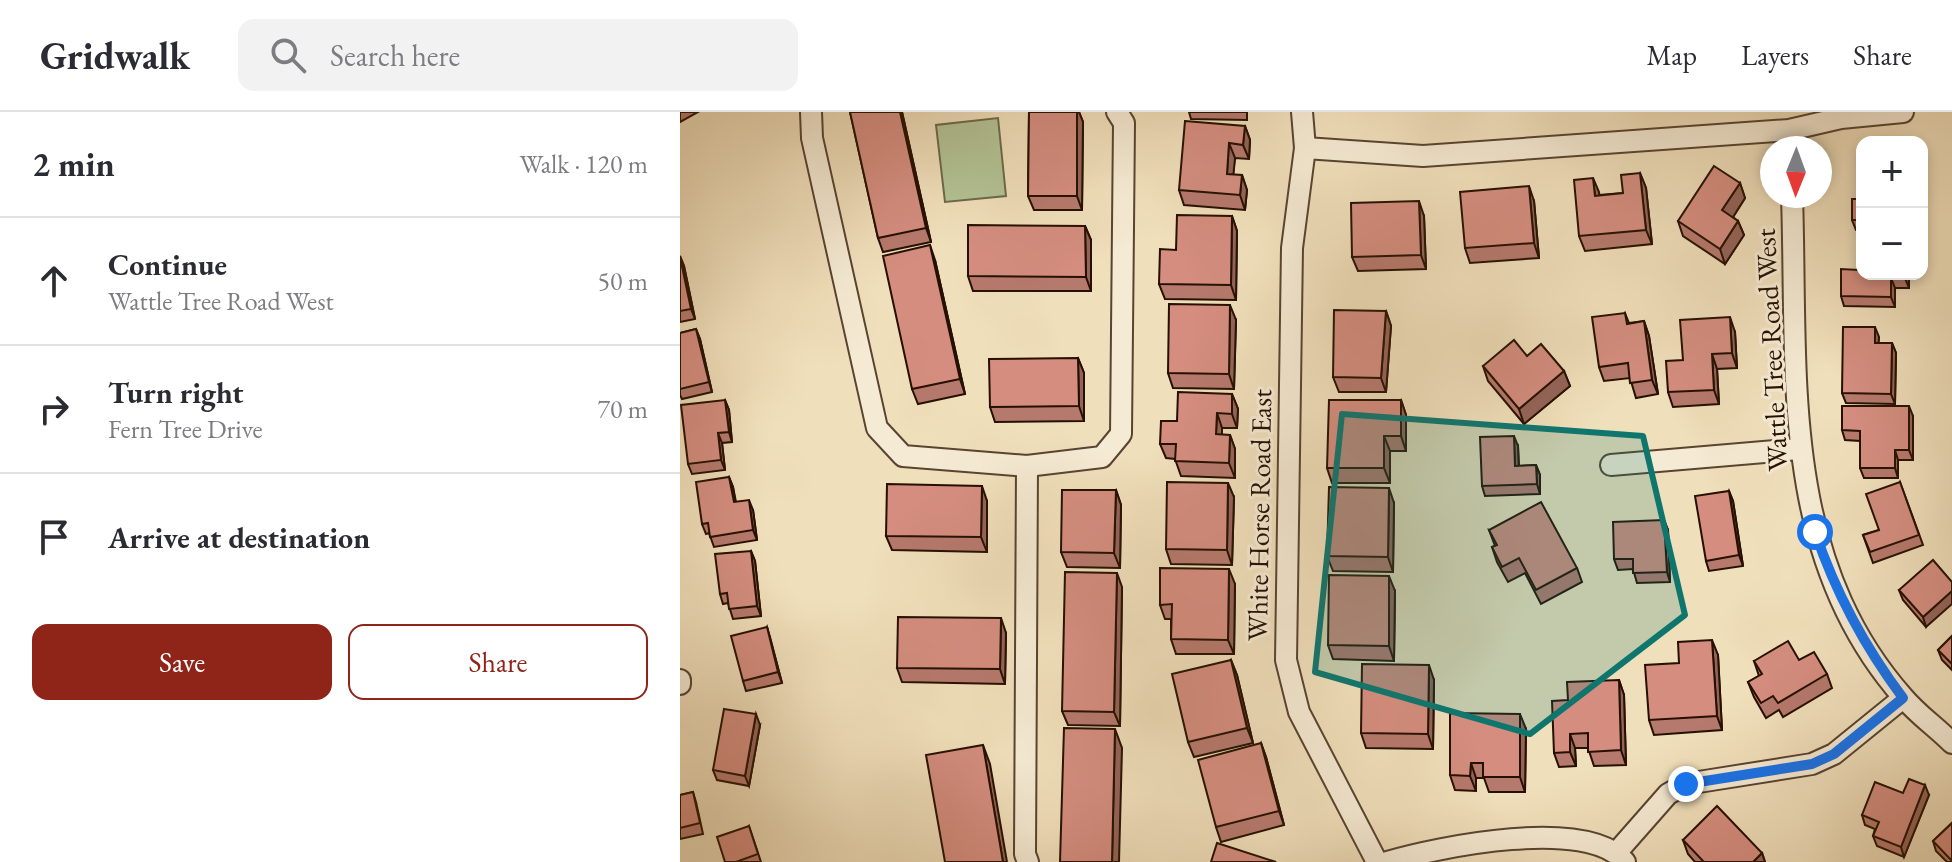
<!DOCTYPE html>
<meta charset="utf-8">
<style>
body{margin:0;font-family:"EB Garamond",serif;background:#f2f2f3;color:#2b2b33}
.controls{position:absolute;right:24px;top:24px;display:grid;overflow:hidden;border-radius:16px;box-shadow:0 4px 12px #0003}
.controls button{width:72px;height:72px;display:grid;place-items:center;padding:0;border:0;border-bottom:2px solid #e1e1e2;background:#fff;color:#2b2b33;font:40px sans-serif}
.compass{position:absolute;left:1080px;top:24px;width:72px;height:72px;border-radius:50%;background:#fff;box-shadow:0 4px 12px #0003;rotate:181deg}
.stop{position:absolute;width:24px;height:24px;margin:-18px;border:6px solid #1a73e8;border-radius:50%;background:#fff}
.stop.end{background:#1a73e8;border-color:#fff;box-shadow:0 2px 8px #0008}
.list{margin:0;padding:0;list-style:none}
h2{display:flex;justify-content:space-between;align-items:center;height:104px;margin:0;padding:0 32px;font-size:34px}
h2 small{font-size:26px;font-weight:400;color:#7c7c81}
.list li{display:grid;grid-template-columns:52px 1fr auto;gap:24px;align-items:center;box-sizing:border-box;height:128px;padding:0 32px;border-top:2px solid #e1e1e2}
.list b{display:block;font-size:30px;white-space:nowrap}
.list p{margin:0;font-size:26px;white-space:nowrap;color:#7c7c81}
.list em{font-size:26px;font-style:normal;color:#7c7c81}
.actions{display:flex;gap:16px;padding:24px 32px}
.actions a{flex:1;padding:18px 0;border:2px solid #8f2418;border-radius:16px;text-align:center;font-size:28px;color:#8f2418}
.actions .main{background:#8f2418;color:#fff}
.icon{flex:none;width:44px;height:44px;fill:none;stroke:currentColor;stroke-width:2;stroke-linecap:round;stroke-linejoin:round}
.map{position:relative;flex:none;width:1272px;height:750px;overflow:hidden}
header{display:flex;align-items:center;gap:48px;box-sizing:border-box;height:112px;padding:0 40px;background:#fff;border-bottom:2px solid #e1e1e2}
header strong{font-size:38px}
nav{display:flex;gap:44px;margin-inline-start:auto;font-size:28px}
.search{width:560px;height:72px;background:#f2f2f3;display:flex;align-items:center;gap:20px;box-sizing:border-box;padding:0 28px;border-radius:16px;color:#7c7c81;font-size:30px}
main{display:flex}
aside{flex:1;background:#fff}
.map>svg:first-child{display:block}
.green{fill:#b3c395;stroke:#6c6a4b;stroke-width:2}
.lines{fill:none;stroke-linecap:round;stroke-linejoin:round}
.street-casing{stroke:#584430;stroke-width:24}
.street{stroke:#f5ead3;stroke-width:20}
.wall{fill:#b6796d;stroke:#261001;stroke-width:2}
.shaded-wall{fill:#946359;stroke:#261001;stroke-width:2}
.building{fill:#d48d7f;stroke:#261001;stroke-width:2}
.route{stroke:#1a73e8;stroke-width:10}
.marked{fill:#0f766e;fill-opacity:0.2;stroke:#0f766e;stroke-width:6;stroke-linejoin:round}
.labels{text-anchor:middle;stroke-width:6;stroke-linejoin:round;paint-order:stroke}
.street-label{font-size:28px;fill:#261001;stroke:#f5ead3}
</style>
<header>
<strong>Gridwalk</strong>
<div class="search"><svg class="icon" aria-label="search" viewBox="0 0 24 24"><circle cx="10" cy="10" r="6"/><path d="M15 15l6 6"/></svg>Search here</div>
<nav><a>Map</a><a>Layers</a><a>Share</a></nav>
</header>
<main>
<aside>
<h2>2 min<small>Walk · 120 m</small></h2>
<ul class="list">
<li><svg class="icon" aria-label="ahead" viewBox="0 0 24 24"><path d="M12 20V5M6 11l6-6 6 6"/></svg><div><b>Continue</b><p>Wattle Tree Road West</p></div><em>50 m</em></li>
<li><svg class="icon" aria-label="right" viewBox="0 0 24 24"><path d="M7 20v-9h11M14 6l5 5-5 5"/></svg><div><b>Turn right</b><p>Fern Tree Drive</p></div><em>70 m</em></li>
<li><svg class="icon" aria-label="arrive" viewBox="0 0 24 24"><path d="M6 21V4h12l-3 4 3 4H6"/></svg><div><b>Arrive at destination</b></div></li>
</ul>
<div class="actions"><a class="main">Save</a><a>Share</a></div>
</aside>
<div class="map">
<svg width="1272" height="750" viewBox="0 0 1272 750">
<rect width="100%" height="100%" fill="#f0dfbb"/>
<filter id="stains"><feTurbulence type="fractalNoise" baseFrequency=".0025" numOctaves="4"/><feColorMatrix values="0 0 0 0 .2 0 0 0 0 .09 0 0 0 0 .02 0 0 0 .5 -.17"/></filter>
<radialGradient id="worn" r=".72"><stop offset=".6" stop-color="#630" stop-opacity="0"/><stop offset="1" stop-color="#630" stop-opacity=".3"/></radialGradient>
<!-- green -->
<path class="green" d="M318,6L326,84L265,90L256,13Z"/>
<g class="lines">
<defs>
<g id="street">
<path d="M131,0L132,26L197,316L223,344L347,354L422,345L441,322L444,11L437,0"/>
<path d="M622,0L625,36L612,136L606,548L619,600L697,750"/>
<path d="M625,36L743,44L1109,18L1161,6L1223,0"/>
<path d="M1112,84C1118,260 1098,443 1223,585C1237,602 1256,615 1272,631"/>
<path d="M931,353L1119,337"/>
<path d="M347,354L345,742L348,750"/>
<path d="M0,568V572"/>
<path d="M937,740L988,682L1006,672L1132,652L1154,642L1223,586"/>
<path d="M707,750C759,735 907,704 945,750"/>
</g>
</defs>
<!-- street casing -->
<use href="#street" class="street-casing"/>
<!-- street -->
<use href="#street" class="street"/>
</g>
<!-- wall -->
<g class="wall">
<path d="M0,0H18L0,10Z"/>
<path d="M170,0H222L251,130L203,140L198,126Z"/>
<path d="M349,0H399L403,10L402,98H354L348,84Z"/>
<path d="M509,0H567V8L511,7Z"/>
<path d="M565,14L570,28L569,47L555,46L553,63H562L567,78L565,98L504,93L499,78Z"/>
<path d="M960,61L966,76L972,132L905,139L899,124L919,80V83L943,81Z"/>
<path d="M1060,71L1065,86L1053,105L1058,109L1064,123L1045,152L1003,124L998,109Z"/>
<path d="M1182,87V118H1176L1172,108Z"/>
<path d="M854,89L859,146L790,151L785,136Z"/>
<path d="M552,104L557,119L556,188L485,187L479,172L496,138Z"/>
<path d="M744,104L746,157L678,159L672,145Z"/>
<path d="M405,114L411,128V179H293L288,164Z"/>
<path d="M0,144L4,154L15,207L0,210Z"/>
<path d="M255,148L285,282L238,292L232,277Z"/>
<path d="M1182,162H1229V176H1215V195L1164,194L1161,184Z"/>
<path d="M706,199L711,214L706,280H659L653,265Z"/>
<path d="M945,201L949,211L964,209L969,224L978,282L956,286L950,266L924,269L919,255Z"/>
<path d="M556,208L554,277L493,276L488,261Z"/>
<path d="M16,217L20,227L32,280L2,287L0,283V221Z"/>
<path d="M1055,220L1057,256L1037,257L1039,292L993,295L988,280L1003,248Z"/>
<path d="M1199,225L1198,231H1212L1216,241L1215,292L1166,291L1162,281Z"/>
<path d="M847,244L884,259L890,274L844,312L808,269L803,254Z"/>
<path d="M398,246L404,261V309L315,310L310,295Z"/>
<path d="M552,282L558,297L557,316H542V323H550L555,337V366L501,364L495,347L486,346L480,332L497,309Z"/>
<path d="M45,288L49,298L52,330L42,331L45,358L12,362L8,352Z"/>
<path d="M721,288L726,303V339H710V371H652L647,356Z"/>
<path d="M1233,304V348H1218V366H1184L1180,356V329L1165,328L1162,318Z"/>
<path d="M838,334L839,354L856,353L860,363V382L805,384L802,374Z"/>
<path d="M49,365L53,375L56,390L73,398L77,428L34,435L29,421L26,422L22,412Z"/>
<path d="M1220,370L1243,433L1193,451L1183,423L1199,418Z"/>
<path d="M436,378L441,393L440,456L387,455L381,440Z"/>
<path d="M1049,379L1053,389L1063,454L1029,459L1026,449Z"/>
<path d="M554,385L552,453L491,452L486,437Z"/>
<path d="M307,389V440L212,438L206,424Z"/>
<path d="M714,391L713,460L653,459L647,444Z"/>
<path d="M984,408L988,418L990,470L957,471L953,457L938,458L934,447Z"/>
<path d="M809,418L897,456L902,470L861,492L845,461L828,470L817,450L812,435L815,434Z"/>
<path d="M71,439L75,449L81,504L53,507L48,491L43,492L40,482Z"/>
<path d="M1272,470L1246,515L1223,488L1219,478Z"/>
<path d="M555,472L554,542H496L491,527V507H485L480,493Z"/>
<path d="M442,475L440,614L388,613L382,599Z"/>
<path d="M715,479L714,549L653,547L648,533Z"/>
<path d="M87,515L102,571L66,579L63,569Z"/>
<path d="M326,521L325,572L222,570L217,556Z"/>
<path d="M1272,524V558L1262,548L1258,538Z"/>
<path d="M1038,543L1042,618L974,623L969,608L999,551Z"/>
<path d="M551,548L557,563L573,631L514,645L508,630Z"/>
<path d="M1119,548L1147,562L1152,576L1103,605L1099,598L1086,606L1074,585L1068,570L1079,564L1074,549Z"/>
<path d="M754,568L753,637L686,636L681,621Z"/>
<path d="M939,568L944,583L946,653L914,654L908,636H895L896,654L879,655L874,641L888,588Z"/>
<path d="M80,613L69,674L37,668L33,658Z"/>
<path d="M846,617L845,680H809L804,666H796V679L775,678L770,663Z"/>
<path d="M581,631L586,645L604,713L541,730L536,715Z"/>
<path d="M13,680L16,690L23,722L0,727V683Z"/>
<path d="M1223,681L1249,683L1224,745L1197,734L1193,724L1195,717L1185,713L1182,703Z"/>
<path d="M1272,711V750H1267L1256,739L1253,729Z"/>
<path d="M69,714L81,750H45Z"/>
<path d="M1003,728L1082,741L1085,750H1015L1008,742Z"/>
</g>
<!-- shaded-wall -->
<g class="shaded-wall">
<path d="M220,0H222L251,130L246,116Z"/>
<path d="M397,0H399L403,10L402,98L397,84Z"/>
<path d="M565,14L570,28L569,47L563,33Z"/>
<path d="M549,31L555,46L552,77L547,62Z"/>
<path d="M960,61L966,76L972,132L966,118Z"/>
<path d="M562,63L567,78L565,98L560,83Z"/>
<path d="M913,66L919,80L921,98L915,84Z"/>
<path d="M1060,71L1065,86L1048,113L1042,98Z"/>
<path d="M1242,71L1246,81V117L1242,107Z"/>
<path d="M849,74L854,89L859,146L854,131Z"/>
<path d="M739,89L744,104L746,157L741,143Z"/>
<path d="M552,104L557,119L556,188L551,173Z"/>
<path d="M1058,109L1064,123L1045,152L1040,137Z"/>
<path d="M405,114L411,128V179L406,165Z"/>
<path d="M250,133L255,148L285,282L280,267Z"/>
<path d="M0,144L4,154L15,207L11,197Z"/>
<path d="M1225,162H1229V176L1225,166Z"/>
<path d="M1211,166L1215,176V195L1211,185Z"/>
<path d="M550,193L556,208L554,277L549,262Z"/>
<path d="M706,199L711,214L706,280L701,266Z"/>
<path d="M1050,205L1055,220L1057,256L1052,241Z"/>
<path d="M964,209L969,224L978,282L972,268Z"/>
<path d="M1195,215L1199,225L1198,241L1195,231Z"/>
<path d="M16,217L20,227L32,280L29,270Z"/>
<path d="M1212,231L1216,241L1215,292L1211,282Z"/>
<path d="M1032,242L1037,257L1039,292L1034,278Z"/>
<path d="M398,246L404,261V309L399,294Z"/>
<path d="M884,259L890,274L844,312L839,297Z"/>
<path d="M552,282L558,297L557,316L552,302Z"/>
<path d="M45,288L49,298L52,330L49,320Z"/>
<path d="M721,288L726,303V339L721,324Z"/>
<path d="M1229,294L1233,304V348L1229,338Z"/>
<path d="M537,301L542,316V337L536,322Z"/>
<path d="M38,321L42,331L45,358L41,348Z"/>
<path d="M550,323L555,337V366L549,351Z"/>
<path d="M704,324L710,339V371L704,356Z"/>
<path d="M834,324L838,334L839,364L835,354Z"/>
<path d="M1215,338L1218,348V366L1215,356Z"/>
<path d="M856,353L860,363V382L857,372Z"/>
<path d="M49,365L53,375L57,401L54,390Z"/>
<path d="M548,371L554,385L552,453L547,438Z"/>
<path d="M302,374L307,389V440L301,425Z"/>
<path d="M709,376L714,391L713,460L708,445Z"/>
<path d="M436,378L441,393L440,456L434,441Z"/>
<path d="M1049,379L1053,389L1063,454L1059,443Z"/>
<path d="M69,388L73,398L77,428L73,418Z"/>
<path d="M984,408L988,418L990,470L987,460Z"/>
<path d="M71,439L75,449L81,504L77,494Z"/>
<path d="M549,457L555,472L554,542L548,528Z"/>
<path d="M437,461L442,475L440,614L434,600Z"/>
<path d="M709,464L715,479L714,549L709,534Z"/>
<path d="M1272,479V492L1246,515L1243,505Z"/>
<path d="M321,506L326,521L325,572L320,557Z"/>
<path d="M87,515L90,525L102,571L98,560Z"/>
<path d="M1032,528L1038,543L1042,618L1037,604Z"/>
<path d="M551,548L557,563L573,631L567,616Z"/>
<path d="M749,553L754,568L753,637L748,622Z"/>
<path d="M939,568L944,583L946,653L941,638Z"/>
<path d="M76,602L80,613L69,674L65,664Z"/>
<path d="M840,602L846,617L845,680L840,665Z"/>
<path d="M435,617L442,636L439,750H432Z"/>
<path d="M890,622L895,636L896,654L890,640Z"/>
<path d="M581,631L586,645L604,713L599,699Z"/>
<path d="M303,633L310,652L327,750H323Z"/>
<path d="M791,651L796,666V679L790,664Z"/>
<path d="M1245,673L1249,683L1224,745L1221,735Z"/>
<path d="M1082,741L1085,750H1073Z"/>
</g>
<!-- building -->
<g class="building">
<path d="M170,0H220L246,116L198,126Z"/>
<path d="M349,0H397V84H348Z"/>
<path d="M505,9L565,14L563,33L549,31L547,62L562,63L560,83L499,78Z"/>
<path d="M1034,54L1060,71L1042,98L1058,109L1040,137L998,109Z"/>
<path d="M960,61L966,118L899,124L894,68L913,66L915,84L943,81L941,63Z"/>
<path d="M849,74L854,131L785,136L780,80Z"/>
<rect x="1172" y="87" width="10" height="21"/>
<path d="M739,89L741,143L672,145L671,91Z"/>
<path d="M497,103L552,104L551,173L479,172L480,137L496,138Z"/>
<path d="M288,113L405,114L406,165L288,164Z"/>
<path d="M250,133L280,267L232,277L203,144Z"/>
<path d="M1179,137H1182V162H1225V166H1211V185L1161,184V157L1179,158Z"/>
<path d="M0,145L11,197L0,199Z"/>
<path d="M489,192L550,193L549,262L488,261Z"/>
<path d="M654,198L706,199L701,266L653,265Z"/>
<path d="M945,201L947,212L964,209L972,268L950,271L948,251L919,255L912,205Z"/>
<path d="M1050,205L1052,241L1032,242L1034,278L988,280L986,249L1003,248L1000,208Z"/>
<path d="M1163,215H1195V231H1212L1211,282L1162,281Z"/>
<path d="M16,217L29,270L0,277V221Z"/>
<path d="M834,228L847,244L861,232L884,259L839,297L803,254Z"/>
<path d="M398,246L399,294L310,295L309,247Z"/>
<path d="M498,280L552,282V302L537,301L536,322L550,323L549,351L495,349L496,332H480L481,309H497Z"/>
<path d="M45,288L49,320L38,321L41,348L8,352L1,293Z"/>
<path d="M649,288H721V324H704V356H647Z"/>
<path d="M1162,294H1229V338H1215V356H1180V319L1162,318Z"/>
<path d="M834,324L835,354L856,353L857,372L802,374L800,325Z"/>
<path d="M49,365L54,390L69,388L73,418L30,425L28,411L22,412L16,370Z"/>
<path d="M487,370L548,371L547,438L486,437Z"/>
<path d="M1220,370L1239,423L1190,440L1183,423L1199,418L1186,382Z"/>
<path d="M207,372L302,374L301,425L206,424Z"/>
<path d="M649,375L709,376L708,445L647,444Z"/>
<path d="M382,378H436L434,441L381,440Z"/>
<path d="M1049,379L1059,443L1026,449L1015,384Z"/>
<path d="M861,390L897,456L856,478L839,446L822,455L812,435L817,433L809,418Z"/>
<path d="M984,408L987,460L953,461V447H934L933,410Z"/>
<path d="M71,439L77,494L49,497L47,481L40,482L35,442Z"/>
<path d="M1253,448L1272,470V479L1243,505L1219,478Z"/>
<path d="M480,456L549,457L548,528L491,527L492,492L480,493Z"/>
<path d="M385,460L437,461L434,600L382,599Z"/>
<path d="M649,463L709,464V534L648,533Z"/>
<path d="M218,505L321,506L320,557L217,556Z"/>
<path d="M87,515L98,560L63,569L51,524Z"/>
<path d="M1272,524V552L1258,538Z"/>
<path d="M1032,528L1037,604L969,608L965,553L999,551L998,530Z"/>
<path d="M1108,529L1119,548L1134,540L1147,562L1098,591L1093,584L1081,591L1068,570L1082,562L1074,549Z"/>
<path d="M551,548L567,616L508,630L492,562Z"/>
<path d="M682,552L749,553L748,622L681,621Z"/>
<path d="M939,568L941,638L908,640V621L890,622V640L874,641L872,589L888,588L887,570Z"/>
<path d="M44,597L76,602L65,664L33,658Z"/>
<path d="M770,601L840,602V665H803V651H791L790,664L770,663Z"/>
<path d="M384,616L435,617L432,750H380Z"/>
<path d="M581,631L599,699L536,715L518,648Z"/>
<path d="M303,633L323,750H265L246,643Z"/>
<path d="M1229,667L1245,673L1221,735L1193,724L1199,710L1182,703L1195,670L1223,681Z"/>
<path d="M13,680L20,711L0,716V683Z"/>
<path d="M1037,694L1082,741L1073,750H1024L1003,728Z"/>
<path d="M1272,711V749L1253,729Z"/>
<path d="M69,714L78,742L56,750H45L37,725Z"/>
<path d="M537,731L596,750H531Z"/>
</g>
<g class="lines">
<!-- route -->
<path class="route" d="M1006,672L1132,652L1154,642L1223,586C1184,534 1156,482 1135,420"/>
</g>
<!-- marked area -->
<path class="marked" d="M662,302L963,324L1005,503L850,622L635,560Z"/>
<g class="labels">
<!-- street labels -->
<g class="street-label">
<text transform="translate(1091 238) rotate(-93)" y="10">Wattle Tree Road West</text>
<text transform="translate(579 403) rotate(-89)" y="10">White Horse Road East</text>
</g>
</g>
<rect width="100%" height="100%" filter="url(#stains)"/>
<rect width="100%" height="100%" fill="url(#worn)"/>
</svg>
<div class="controls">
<button>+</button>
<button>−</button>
</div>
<svg class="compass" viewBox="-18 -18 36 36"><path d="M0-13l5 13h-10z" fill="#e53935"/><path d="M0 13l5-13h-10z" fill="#7c7c81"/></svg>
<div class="stop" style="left:1135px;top:420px"></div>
<div class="stop end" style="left:1006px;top:672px"></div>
</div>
</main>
